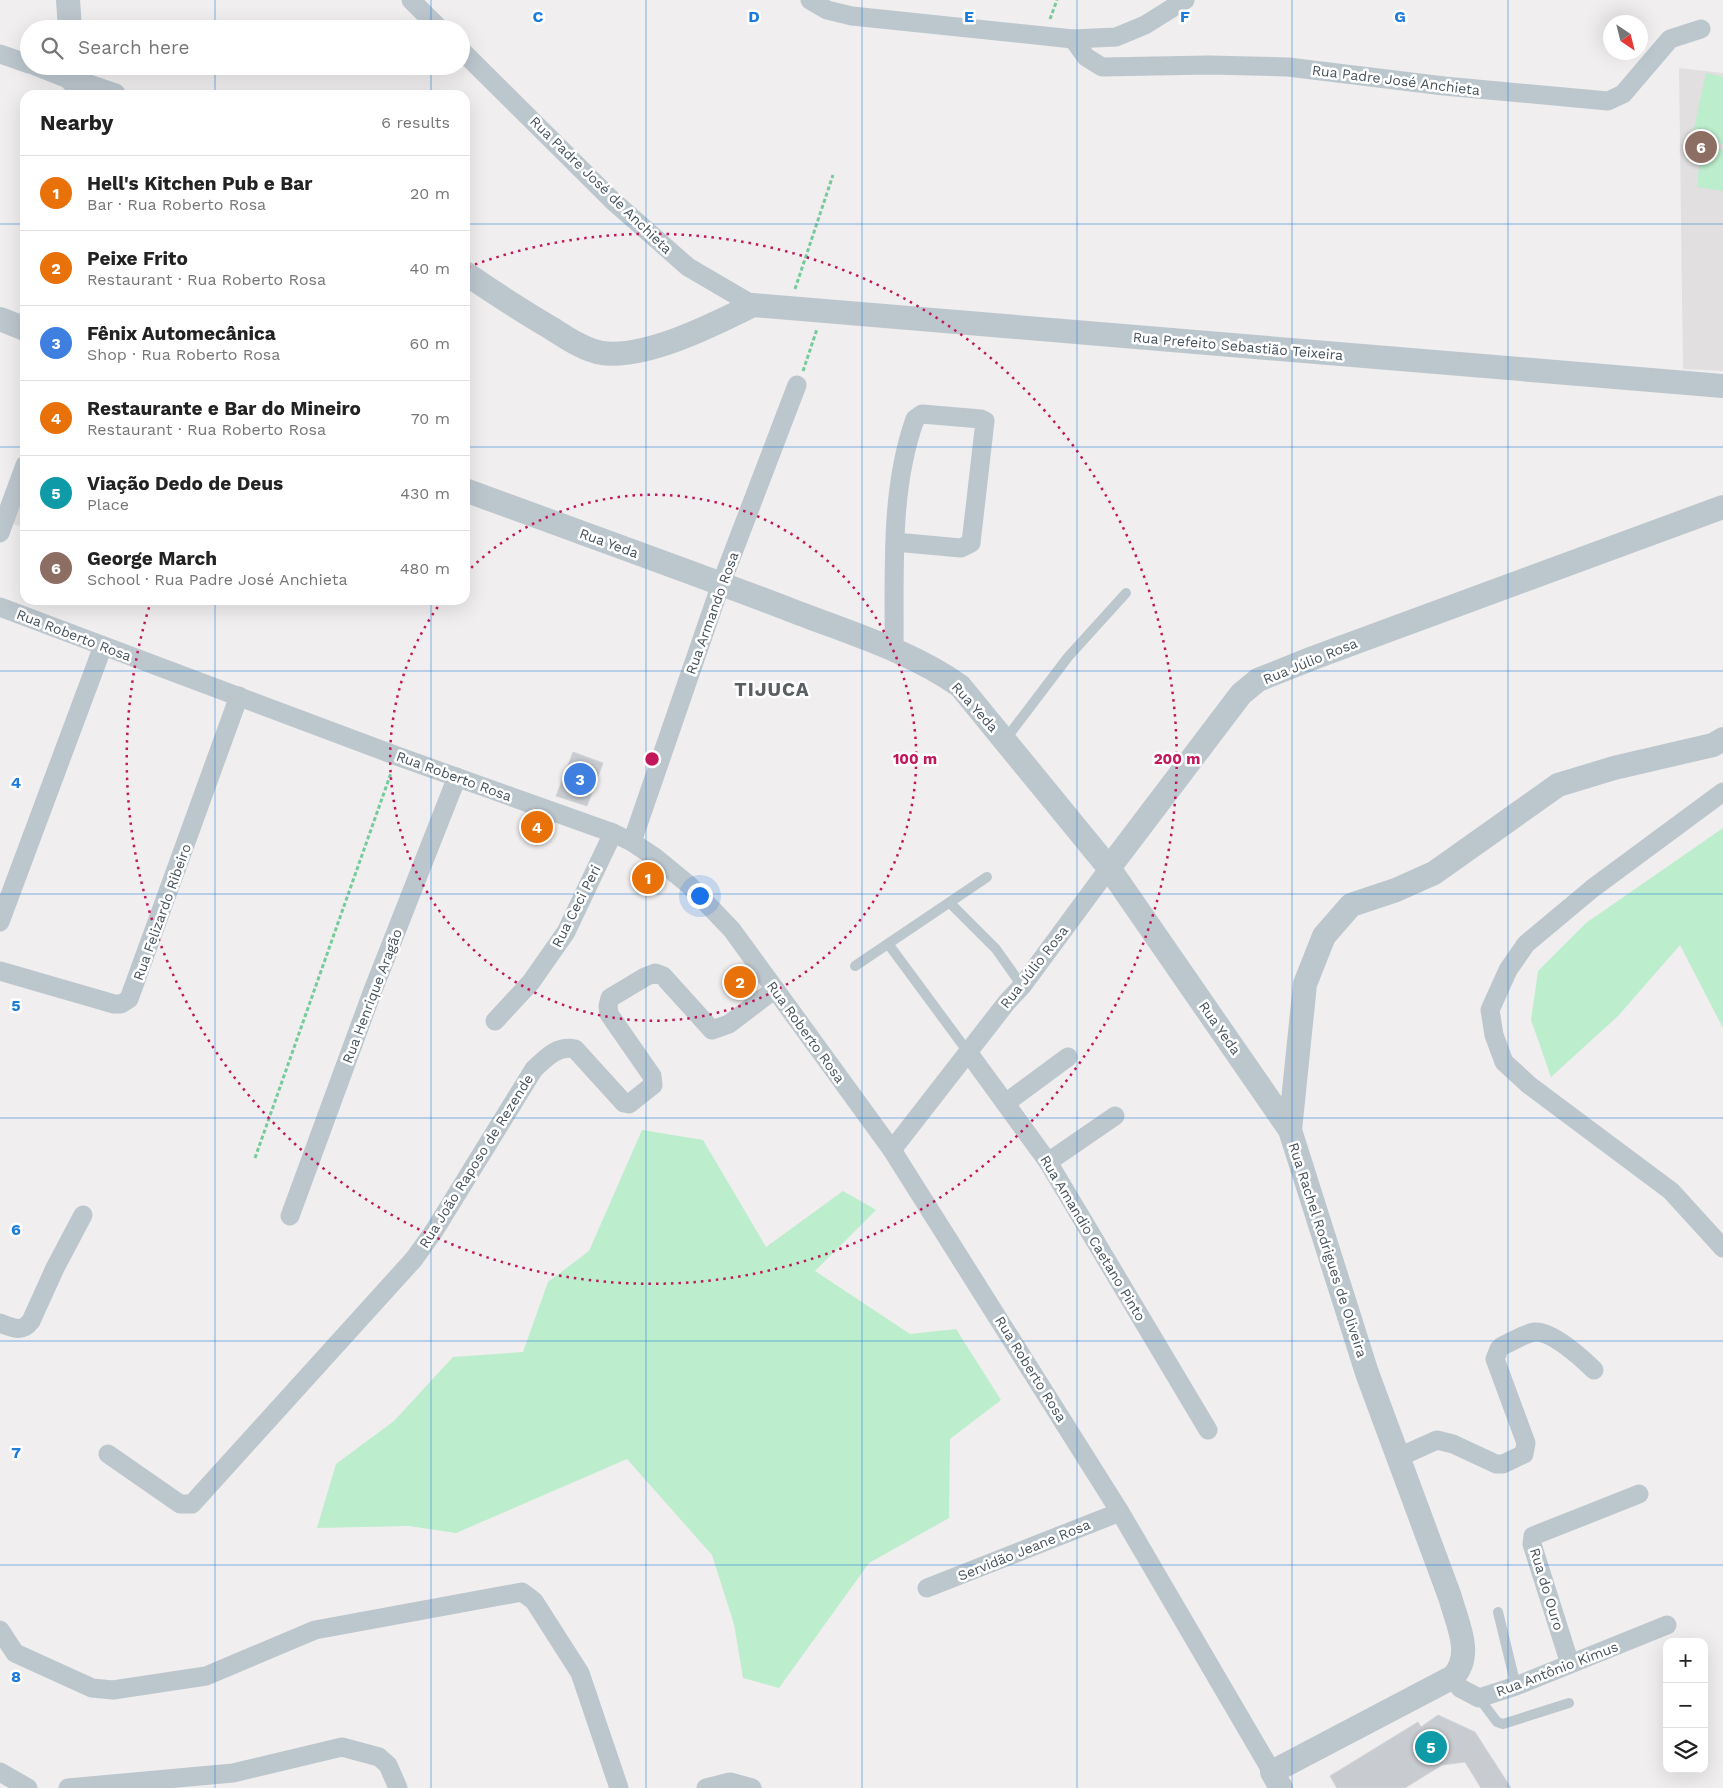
<!DOCTYPE html>
<meta charset="utf-8">
<style>
body{margin:0;font-family:"Work Sans",sans-serif;background:#f2f2f2;color:#222}
.controls{position:absolute;right:15px;bottom:15px;display:grid;overflow:hidden;border-radius:10px;box-shadow:0 5px 20px #0002}
.controls button{width:45px;height:45px;display:grid;place-items:center;padding:0;border:0;border-bottom:1px solid #e0e0e0;background:#fff;color:#222;font:25px sans-serif}
.compass{position:absolute;left:1603px;top:15px;width:45px;height:45px;border-radius:50%;background:#fff;box-shadow:0 5px 20px #0002;rotate:145deg}
.you{position:absolute;left:699px;top:895px;width:18px;height:18px;margin:-12px;border:4px solid #fff;border-radius:50%;background:#1a73e8;box-shadow:0 0 0 8px #1a73e833}
.badge{display:grid;place-items:center;width:32px;height:32px;border-radius:50%;background:#ea580c;color:#fff;font-size:16px;font-weight:700}
.pin{position:absolute;translate:-50% -50%;border:2px solid #fff;box-shadow:0 1px 5px #0006}
.list{margin:0;padding:0;list-style:none}
h2{display:flex;justify-content:space-between;align-items:center;height:65px;margin:0;padding:0 20px;font-size:21px}
h2 small{font-size:16px;font-weight:400;color:#767676}
.list li{display:grid;grid-template-columns:32px 1fr auto;gap:15px;align-items:center;box-sizing:border-box;height:75px;padding:0 20px;border-top:1px solid #e0e0e0}
.list b{display:block;font-size:19px;white-space:nowrap}
.list p{margin:0;font-size:16px;white-space:nowrap;color:#767676}
.list em{font-size:16px;font-style:normal;color:#767676}
.icon{flex:none;width:28px;height:28px;fill:none;stroke:currentColor;stroke-width:2;stroke-linecap:round;stroke-linejoin:round}
.map{position:relative;flex:none;width:1723px;height:1788px;overflow:hidden}
.search{position:absolute;background:#fff;box-shadow:0 5px 20px #0002;left:20px;top:20px;width:450px;height:55px;display:flex;align-items:center;gap:12px;box-sizing:border-box;padding:0 18px;border-radius:28px;color:#767676;font-size:19px}
.panel{position:absolute;background:#fff;box-shadow:0 5px 20px #0002;left:20px;top:90px;width:450px;height:515px;border-radius:15px}
.map>svg:first-child{display:block}
.education{fill:#e1dfe0}
.green{fill:#bcedcc}
.building{fill:#c8cbd0;stroke:#d2d4d9}
.lines{fill:none;stroke-linecap:round;stroke-linejoin:round}
.path{stroke:#75cb9b;stroke-width:3;stroke-dasharray:4 2.5;stroke-linecap:butt}
.service{stroke:#bcc6cd;stroke-width:10}
.minor{stroke:#bcc6cd;stroke-width:19}
.tertiary{stroke:#bcc6cd;stroke-width:24}
.grid{fill:none;stroke:#1d7cdb;stroke-width:1;stroke-opacity:0.55}
.ring{fill:none;stroke:#c2185b;stroke-width:2.5;stroke-dasharray:2.5 5}
.labels{text-anchor:middle;stroke-width:5;stroke-linejoin:round;paint-order:stroke}
.street-label{font-size:14px;fill:#46525b;stroke:#fff}
.district-label{font-size:19px;font-weight:bold;letter-spacing:1px;fill:#5a5f62;stroke:#fff}
.grid-label{font-size:16px;text-anchor:middle;font-weight:bold;fill:#1d7cdb;stroke:#fff;stroke-width:5;stroke-linejoin:round;paint-order:stroke}
.centre{fill:#c2185b;stroke:#fff;stroke-width:2.5}
.ring-label{font-size:15px;text-anchor:middle;font-weight:bold;fill:#c2185b;stroke:#fff;stroke-width:5;stroke-linejoin:round;paint-order:stroke}
</style>
<div class="map">
<svg width="1723" height="1788" viewBox="0 0 1723 1788">
<rect width="100%" height="100%" fill="#f0eeee"/>
<!-- education -->
<g class="education">
<path d="M1679,68L1723,73V371L1683,369Z"/>
<path d="M25,481V528L10,523Z"/>
</g>
<!-- green -->
<g class="green">
<path d="M1706,73L1723,77V144L1692,137Z"/>
<path d="M1701,146L1723,150V191L1697,187Z"/>
<path d="M1723,828V1028L1680,945L1618,1016L1551,1077L1531,1020L1538,971L1586,923Z"/>
<path d="M642,1130L703,1140L766,1247L843,1191L876,1210L815,1271L910,1334L956,1329L1001,1400L950,1439L949,1518L869,1563L779,1688L743,1678L734,1624L712,1555L627,1459L456,1533L409,1526L317,1528L336,1464L394,1421L453,1357L523,1352L548,1282L589,1251Z"/>
</g>
<!-- building -->
<g class="building">
<path d="M573,752L603,763L587,806L556,796Z"/>
<path d="M1438,1715L1475,1732L1511,1788H1481L1465,1762L1442,1765L1405,1788H1337L1330,1776L1418,1722L1421,1727Z"/>
</g>
<g class="lines">
<!-- path -->
<g class="path">
<path d="M1050,19L1057,0"/>
<path d="M795,289L833,175"/>
<path d="M803,371L817,329"/>
<path d="M255,1158L391,773"/>
</g>
<!-- service -->
<g class="service">
<path d="M1005,740L1068,657L1126,593"/>
<path d="M950,903L996,949L1022,986"/>
<path d="M889,945L968,1052"/>
<path d="M855,966L987,877"/>
<path d="M1498,1612L1516,1686"/>
<path d="M1479,1698L1497,1722L1503,1724L1569,1703"/>
</g>
<!-- minor -->
<g class="minor">
<path d="M411,0L440,29"/>
<path d="M810,0L827,10L852,16L1073,39L1116,37L1145,25L1185,0"/>
<path d="M1073,39L1086,57L1102,67L1209,65L1288,67L1444,86L1608,101L1623,94L1670,39L1701,29"/>
<path d="M461,50L613,201L688,267L753,305"/>
<path d="M0,54L29,64"/>
<path d="M35,66L73,81"/>
<path d="M0,533L25,465"/>
<path d="M0,607L397,756L613,833L632,842L656,858L689,885L732,930L892,1150L1120,1512L1272,1772"/>
<path d="M894,650C895,574 889,492 915,419L922,414L981,419L985,421L971,543L961,548L895,542"/>
<path d="M1723,792L1593,888L1526,944L1508,970L1490,1010L1494,1035L1504,1062L1529,1085L1671,1191L1723,1248"/>
<path d="M632,842L721,584L797,385"/>
<path d="M0,922L103,646"/>
<path d="M0,971L114,1004H121L129,999L239,696"/>
<path d="M495,1021L531,982L566,932L613,833"/>
<path d="M968,1052L1048,1162L1208,1430"/>
<path d="M1007,1102L1068,1057"/>
<path d="M892,1150L1007,1002L1022,986L1109,868"/>
<path d="M1048,1162L1115,1116"/>
<path d="M290,1216L373,990L457,777"/>
<path d="M0,1323C13,1328 22,1333 31,1321L55,1268L83,1215"/>
<path d="M108,1454L180,1504H192L414,1259L434,1231L534,1069C546,1058 557,1045 575,1049L624,1103L629,1104L653,1085L652,1076L609,1014L608,1006L610,998L645,977L655,973L663,976L712,1030L729,1024L775,989"/>
<path d="M1399,1457L1437,1440L1453,1444L1496,1464H1503L1524,1454L1526,1443L1495,1359L1499,1349L1502,1346C1512,1342 1525,1333 1535,1332C1552,1331 1582,1358 1594,1370"/>
<path d="M927,1588L1120,1512"/>
<path d="M0,1630L15,1653L92,1688L113,1690L206,1676L315,1630L522,1592L534,1601L580,1673L619,1788"/>
<path d="M1570,1664L1532,1544L1533,1536L1639,1494"/>
<path d="M1453,1677L1460,1688L1479,1698L1516,1686L1667,1625"/>
<path d="M0,1772L28,1788"/>
<path d="M68,1788L233,1773L342,1747L379,1757L388,1765L398,1788"/>
<path d="M706,1788L730,1782L752,1788"/>
</g>
<!-- tertiary -->
<g class="tertiary">
<path d="M68,0L70,29"/>
<path d="M72,66L73,81L114,95"/>
<path d="M465,273C493,292 522,311 551,328C567,338 584,350 602,353C646,359 715,324 753,305L1723,386"/>
<path d="M0,319L25,329"/>
<path d="M465,490C573,530 681,568 788,609C846,632 909,650 960,686L1109,868L1290,1130"/>
<path d="M1109,868L1241,694L1258,680L1313,658L1723,507"/>
<path d="M1281,1788L1272,1772L1453,1677C1474,1655 1457,1623 1450,1597L1367,1373L1290,1130L1305,984L1324,936L1351,905L1396,890L1434,873L1558,785L1614,768L1713,745L1723,739"/>
</g>
</g>
<!-- grid -->
<path class="grid" d="M215,0V29M431,0V29M646,0V1788M862,0V1788M1077,0V1788M1292,0V1788M1508,0V1788M215,66V95M431,66V95M0,224H25M465,224H1723M0,447H25M465,447H1723M215,600V1788M431,600V1788M0,671H1723M0,894H1723M0,1118H1723M0,1341H1723M0,1565H1723"/>
<!-- distance rings -->
<g class="ring">
<path d="M466 573A263 263 0 1 1 442 601"/>
<path d="M468 267A525 525 0 1 1 151 601"/>
</g>
<g class="labels">
<!-- street labels -->
<g class="street-label">
<text transform="translate(1396 80) rotate(7)" y="5">Rua Padre José Anchieta</text>
<text transform="translate(601 185) rotate(44)" y="5">Rua Padre José de Anchieta</text>
<text transform="translate(1238 346) rotate(5)" y="5">Rua Prefeito Sebastião Teixeira</text>
<text transform="translate(609 543) rotate(20)" y="5">Rua Yeda</text>
<text transform="translate(712 613) rotate(-70)" y="5">Rua Armando Rosa</text>
<text transform="translate(74 635) rotate(21)" y="5">Rua Roberto Rosa</text>
<text transform="translate(1310 661) rotate(-22)" y="5">Rua Júlio Rosa</text>
<text transform="translate(975 707) rotate(48)" y="5">Rua Yeda</text>
<text transform="translate(454 776) rotate(20)" y="5">Rua Roberto Rosa</text>
<text transform="translate(576 906) rotate(-63)" y="5">Rua Ceci Peri</text>
<text transform="translate(162 912) rotate(-70)" y="5">Rua Felizardo Ribeiro</text>
<text transform="translate(1034 967) rotate(-52)" y="5">Rua Júlio Rosa</text>
<text transform="translate(372 996) rotate(-69)" y="5">Rua Henrique Aragão</text>
<text transform="translate(1220 1028) rotate(55)" y="5">Rua Yeda</text>
<text transform="translate(806 1032) rotate(54)" y="5">Rua Roberto Rosa</text>
<text transform="translate(476 1161) rotate(-58)" y="5">Rua João Raposo de Rezende</text>
<text transform="translate(1093 1238) rotate(59)" y="5">Rua Amandio Caetano Pinto</text>
<text transform="translate(1328 1250) rotate(72)" y="5">Rua Rachel Rodrigues de Oliveira</text>
<text transform="translate(1031 1369) rotate(58)" y="5">Rua Roberto Rosa</text>
<text transform="translate(1024 1550) rotate(-22)" y="5">Servidão Jeane Rosa</text>
<text transform="translate(1547 1589) rotate(73)" y="5">Rua do Ouro</text>
<text transform="translate(1557 1669) rotate(-21)" y="5">Rua Antônio Kimus</text>
</g>
<!-- district labels -->
<g class="district-label">
<text x="772" y="696">TIJUCA</text>
</g>
</g>
<g class="grid-label">
<text x="538" y="22">C</text>
<text x="754" y="22">D</text>
<text x="969" y="22">E</text>
<text x="1185" y="22">F</text>
<text x="1400" y="22">G</text>
<text x="16" y="788">4</text>
<text x="16" y="1011">5</text>
<text x="16" y="1235">6</text>
<text x="16" y="1458">7</text>
<text x="16" y="1682">8</text>
</g>
<circle cx="652" cy="759" r="8" class="centre"/>
<g class="ring-label">
<text x="915" y="764">100 m</text>
<text x="1177" y="764">200 m</text>
</g>
</svg>
<div class="controls">
<button>+</button>
<button>−</button>
<button><svg class="icon" aria-label="layers" viewBox="0 0 24 24"><path d="M12 4l9 5-9 5-9-5zM3 14l9 5 9-5"/></svg></button>
</div>
<svg class="compass" viewBox="-18 -18 36 36"><path d="M0-13l5 13h-10z" fill="#e53935"/><path d="M0 13l5-13h-10z" fill="#767676"/></svg>
<div class="you"></div>
<div class="pin badge" style="left:648px;top:878px;background:#e8710a">1</div>
<div class="pin badge" style="left:740px;top:982px;background:#e8710a">2</div>
<div class="pin badge" style="left:580px;top:779px;background:#3f7fe0">3</div>
<div class="pin badge" style="left:537px;top:827px;background:#e8710a">4</div>
<div class="pin badge" style="left:1431px;top:1747px;background:#0f9aa8">5</div>
<div class="pin badge" style="left:1701px;top:147px;background:#8d6e63">6</div>
<div class="search"><svg class="icon" aria-label="search" viewBox="0 0 24 24"><circle cx="10" cy="10" r="6"/><path d="M15 15l6 6"/></svg>Search here</div>
<section class="panel">
<h2>Nearby<small>6 results</small></h2>
<ul class="list">
<li><span class="badge" style="background:#e8710a">1</span><div><b>Hell's Kitchen Pub e Bar</b><p>Bar · Rua Roberto Rosa</p></div><em>20 m</em></li>
<li><span class="badge" style="background:#e8710a">2</span><div><b>Peixe Frito</b><p>Restaurant · Rua Roberto Rosa</p></div><em>40 m</em></li>
<li><span class="badge" style="background:#3f7fe0">3</span><div><b>Fênix Automecânica</b><p>Shop · Rua Roberto Rosa</p></div><em>60 m</em></li>
<li><span class="badge" style="background:#e8710a">4</span><div><b>Restaurante e Bar do Mineiro</b><p>Restaurant · Rua Roberto Rosa</p></div><em>70 m</em></li>
<li><span class="badge" style="background:#0f9aa8">5</span><div><b>Viação Dedo de Deus</b><p>Place</p></div><em>430 m</em></li>
<li><span class="badge" style="background:#8d6e63">6</span><div><b>George March</b><p>School · Rua Padre José Anchieta</p></div><em>480 m</em></li>
</ul>
</section>
</div>
